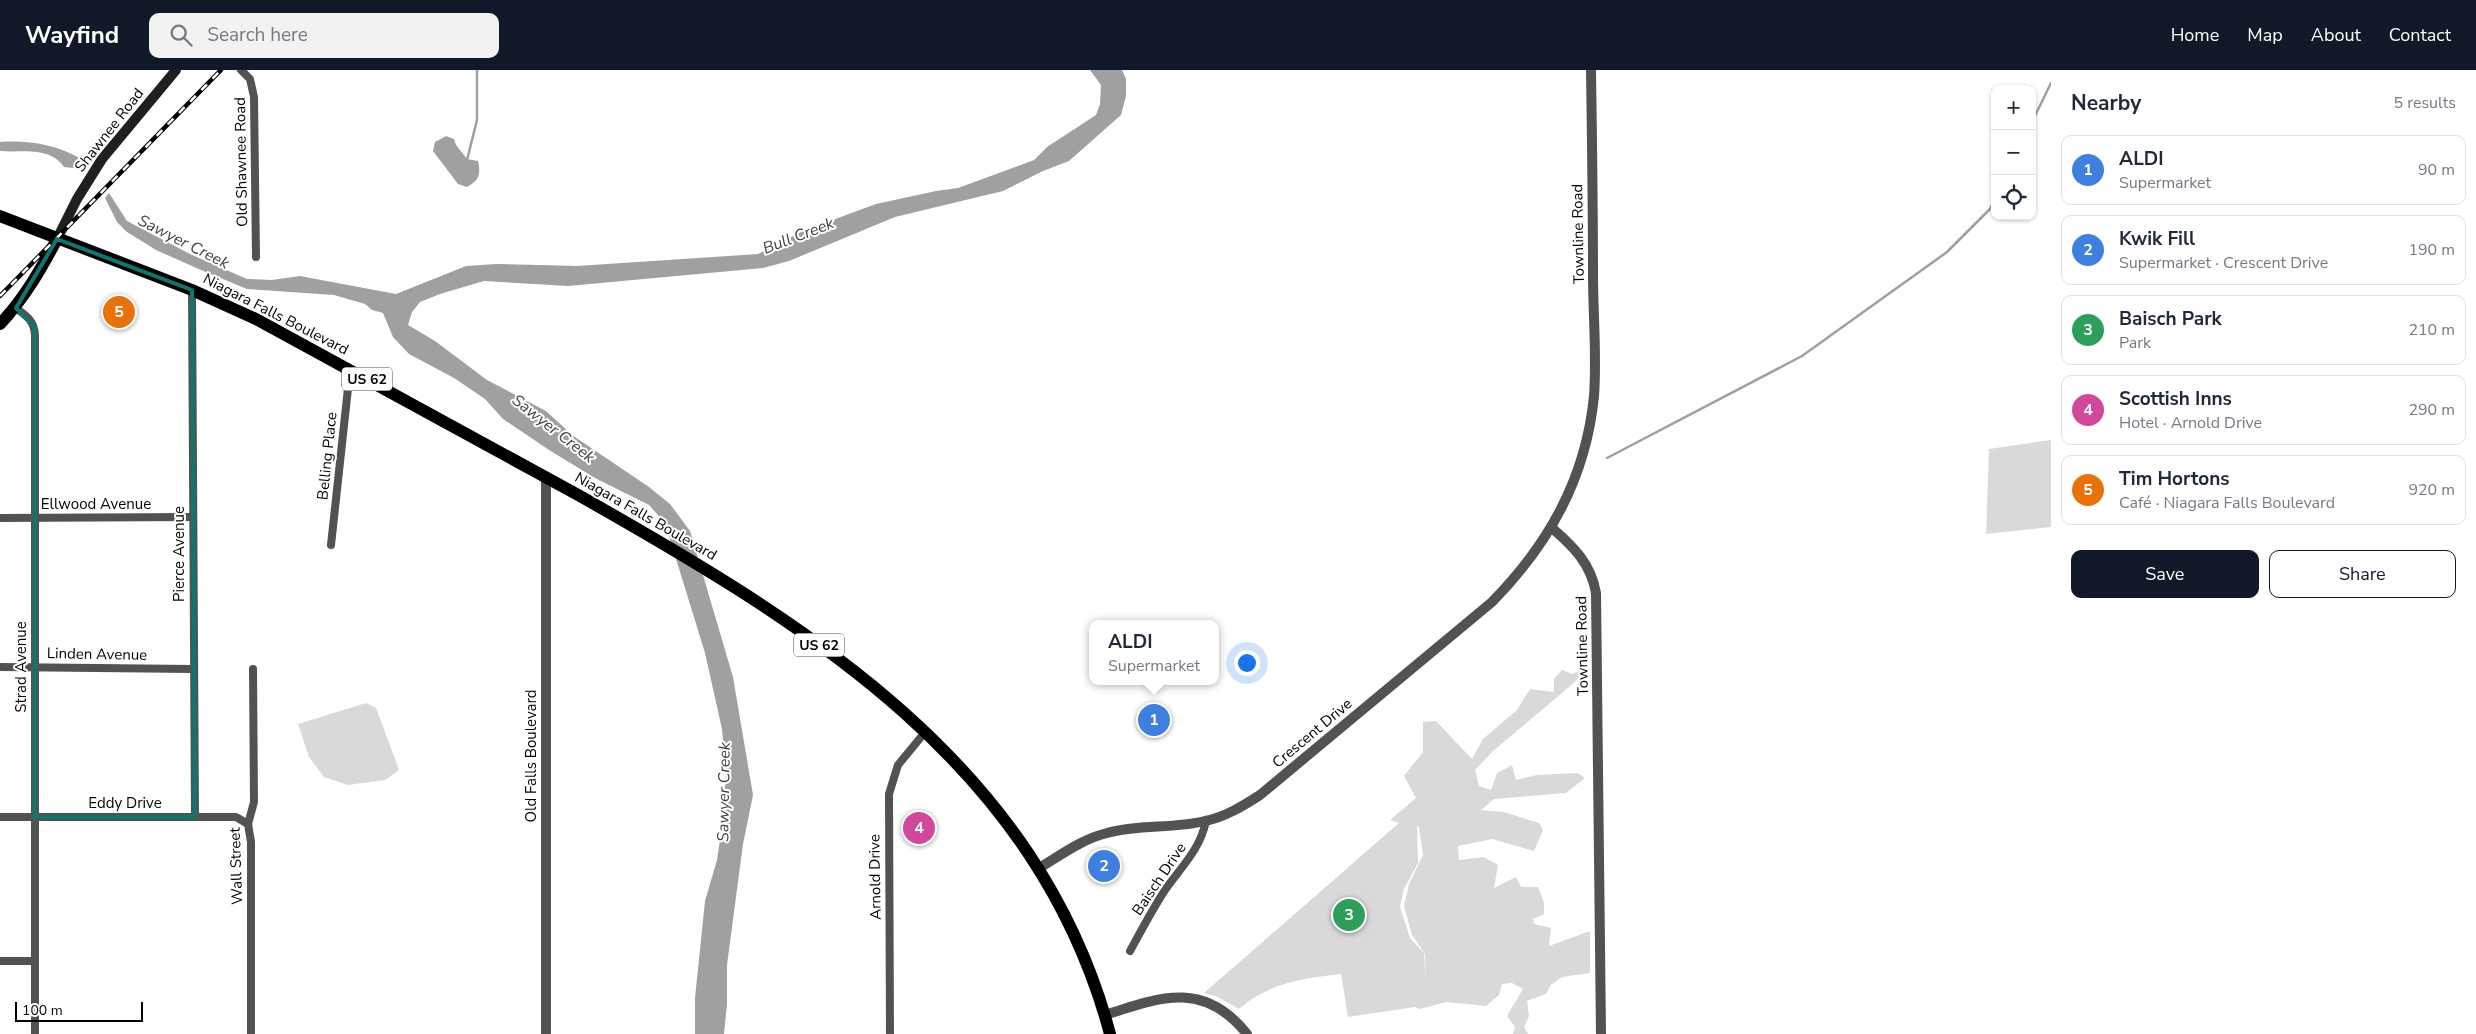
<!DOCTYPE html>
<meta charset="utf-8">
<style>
body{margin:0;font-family:"Nunito Sans",sans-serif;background:#f2f2f3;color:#1f2937}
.controls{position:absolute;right:15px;top:15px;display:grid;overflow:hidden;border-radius:10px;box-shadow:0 1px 4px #0004}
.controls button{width:45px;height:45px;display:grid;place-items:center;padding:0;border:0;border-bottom:1px solid #e0e1e3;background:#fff;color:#1f2937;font:25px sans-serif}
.scale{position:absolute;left:15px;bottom:12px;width:128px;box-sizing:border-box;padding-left:5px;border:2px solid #000;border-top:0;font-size:14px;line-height:18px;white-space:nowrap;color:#000;-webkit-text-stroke:4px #fff;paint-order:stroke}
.you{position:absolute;left:1246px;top:592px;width:18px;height:18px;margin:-12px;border:4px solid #fff;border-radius:50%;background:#1a73e8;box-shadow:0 0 0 8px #1a73e833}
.badge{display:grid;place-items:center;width:32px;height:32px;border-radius:50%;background:#111827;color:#fff;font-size:16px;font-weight:700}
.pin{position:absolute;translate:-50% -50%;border:2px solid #fff;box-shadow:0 1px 5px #0006}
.popup{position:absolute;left:1089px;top:550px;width:130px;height:65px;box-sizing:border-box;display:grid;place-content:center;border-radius:10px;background:#fff;filter:drop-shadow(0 1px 4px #0005);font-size:16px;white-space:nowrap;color:#747a83}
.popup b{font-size:19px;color:#1f2937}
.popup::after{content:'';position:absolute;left:50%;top:100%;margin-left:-10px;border:10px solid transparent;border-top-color:#fff}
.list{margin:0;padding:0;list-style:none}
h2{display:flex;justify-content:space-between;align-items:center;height:65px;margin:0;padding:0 20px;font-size:21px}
h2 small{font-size:16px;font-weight:400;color:#747a83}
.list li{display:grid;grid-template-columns:32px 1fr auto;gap:15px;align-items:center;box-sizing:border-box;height:70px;margin:0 10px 10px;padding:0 10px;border:1px solid #e0e1e3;border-radius:10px}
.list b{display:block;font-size:19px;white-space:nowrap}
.list p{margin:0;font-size:16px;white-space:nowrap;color:#747a83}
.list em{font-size:16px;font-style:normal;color:#747a83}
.actions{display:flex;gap:10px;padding:15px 20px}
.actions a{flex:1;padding:11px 0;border:1px solid #111827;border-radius:10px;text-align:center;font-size:18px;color:#111827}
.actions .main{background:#111827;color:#fff}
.icon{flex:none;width:28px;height:28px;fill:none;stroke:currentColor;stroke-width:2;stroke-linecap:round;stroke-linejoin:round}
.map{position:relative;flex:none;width:2051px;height:964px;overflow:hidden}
header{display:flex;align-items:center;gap:30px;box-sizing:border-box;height:70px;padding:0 25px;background:#111827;color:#fff}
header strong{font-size:24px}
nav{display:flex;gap:28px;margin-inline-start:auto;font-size:18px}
.search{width:350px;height:45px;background:#f2f2f3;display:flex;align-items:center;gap:12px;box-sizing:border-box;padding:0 18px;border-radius:10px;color:#747a83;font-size:19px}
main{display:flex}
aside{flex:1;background:#fff}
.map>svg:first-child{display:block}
.green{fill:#d9d9d9;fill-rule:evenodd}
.water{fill:#a0a0a0}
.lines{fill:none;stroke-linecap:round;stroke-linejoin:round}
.stream{stroke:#a0a0a0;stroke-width:2.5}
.minor{stroke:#525252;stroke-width:8}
.tertiary{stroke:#525252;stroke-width:10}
.secondary{stroke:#1f1f1f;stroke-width:10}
.primary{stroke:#000;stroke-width:12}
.rail-casing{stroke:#000;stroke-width:4.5}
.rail{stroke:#fff;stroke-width:2.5;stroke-dasharray:8;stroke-linecap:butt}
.marked{fill:none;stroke:#0f766e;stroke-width:4;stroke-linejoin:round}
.labels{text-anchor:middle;stroke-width:4;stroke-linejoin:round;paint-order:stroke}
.shield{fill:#fff;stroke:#4c4c4c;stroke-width:1}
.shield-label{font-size:14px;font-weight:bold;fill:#000}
.street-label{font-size:15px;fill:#000;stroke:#fff}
.water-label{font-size:16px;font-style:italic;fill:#414141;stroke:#fff}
</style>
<header>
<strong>Wayfind</strong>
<div class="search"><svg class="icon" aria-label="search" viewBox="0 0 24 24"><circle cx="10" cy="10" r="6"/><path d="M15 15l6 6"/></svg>Search here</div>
<nav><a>Home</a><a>Map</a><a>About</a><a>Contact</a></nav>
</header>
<main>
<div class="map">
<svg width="2051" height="964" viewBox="0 0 2051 964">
<rect width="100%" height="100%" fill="#fff"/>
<!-- green -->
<g class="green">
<path d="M2051,370V457L1986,464L1989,379Z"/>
<path d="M1584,599L1575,612L1493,681L1475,700L1479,716L1491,720L1497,703L1512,695L1516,710L1537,705L1578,703L1585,708L1566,723L1494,729L1481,740L1504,742L1539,753L1543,760L1534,781L1492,769L1458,776L1459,790L1484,787L1498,795L1494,818L1516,807L1521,817H1538L1544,833V844L1533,849L1534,854L1551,858L1549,876L1590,861V903L1562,907L1551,915L1546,924L1527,931L1529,946L1524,957L1528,964H1513L1515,957L1507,946L1523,919L1512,913L1502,914L1499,925L1486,936L1446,932L1420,939L1415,937L1348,947L1341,904C1304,908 1268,913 1239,939L1216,926L1204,923L1399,753L1390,750L1416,728L1404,706L1423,682V652L1436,651L1472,689L1483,669L1517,640L1530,619L1554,622V609L1562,600L1572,604ZM1417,756L1419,757L1423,785L1409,814L1404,836L1412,865L1425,884L1426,913L1424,883L1410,868L1400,837L1404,819L1418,793Z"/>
<path d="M366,633L376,638L399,700L385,710L348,715L324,707L309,687L298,654Z"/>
</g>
<!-- water -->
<g class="water">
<path d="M1090,0H1122L1126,9V26L1121,45L1069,91L1043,101L1003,121L895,147L789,191L763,198L568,216L484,211L440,224L420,232L412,242L408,255L435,271L487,310L546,341L572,365L649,417L670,434L690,461L733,607L753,725L743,774L727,895V934L724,964H695V928L705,831L717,790L723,750L726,703L722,659L705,583L665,453L649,435L595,408L549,380L503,349L485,329L454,308L409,284L393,267L383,243L372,240L365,234L334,225L247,219L201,200L156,180L127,162L117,152L105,128L109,123L127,151L190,184L247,209L272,210L300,206L396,224L466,196L496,194L577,196L758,184L799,163L846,145L876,134L936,121L958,118L1034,90L1047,77L1096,45L1100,34L1101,15Z"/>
<path d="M446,66L454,69L456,75L467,89L478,91C481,105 479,110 467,117L458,114L433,81L435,72Z"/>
<path d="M0,72C28,70 53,74 78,87L79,93L73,98L64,97C49,76 23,83 0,81Z"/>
</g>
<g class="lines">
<!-- stream -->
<g class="stream">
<path d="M2032,52L2051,13"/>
<path d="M467,90L477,50V0"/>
<path d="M1607,388L1802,286L1947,182L1990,139L1995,129"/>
</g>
<!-- minor -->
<g class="minor">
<path d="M241,0L250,9L254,27L256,187"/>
<path d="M192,220L195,747"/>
<path d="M16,238C27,246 34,251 35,265V964"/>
<path d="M0,448L193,447"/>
<path d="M331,475L350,300"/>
<path d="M0,597L193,599"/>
<path d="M0,747H236L248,754"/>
<path d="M1130,881C1141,861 1152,840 1165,820C1181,797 1200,780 1206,751"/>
<path d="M0,891H35"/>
<path d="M251,964V772L248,754L254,732L253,599"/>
<path d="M890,964L889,724L898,695L926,661"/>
</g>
<!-- tertiary -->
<g class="tertiary">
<path d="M546,407V964"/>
<path d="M1552,458C1574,477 1591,494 1596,523L1601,964"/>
<path d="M1039,798C1061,785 1082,769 1107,763C1139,754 1173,759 1205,751C1225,747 1243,736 1260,725L1492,532C1549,474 1586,408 1594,326C1597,286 1593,245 1593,205C1593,136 1592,68 1591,0"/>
<path d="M1105,945C1160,927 1204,910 1247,964"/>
</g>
<!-- secondary -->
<path class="secondary" d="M57,169L77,129L102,89L176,0"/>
<!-- primary -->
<g class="primary">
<path d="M0,146L192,220L256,249C364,307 472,366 580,426C808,555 1038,694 1110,964"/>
<path d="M0,254C24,229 41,199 57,169"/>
</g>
<defs>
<path id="rail" d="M0,226L221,0"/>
</defs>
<!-- rail casing -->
<use href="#rail" class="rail-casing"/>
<!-- rail -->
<use href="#rail" class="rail"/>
</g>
<!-- marked area -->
<path class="marked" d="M57,169L192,220L195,747H35V265L34,256L16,238Z"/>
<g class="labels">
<!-- shield labels -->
<g class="shield">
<rect x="342" y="297.5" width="50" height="23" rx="4"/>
<rect x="794" y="563.5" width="50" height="23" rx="4"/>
</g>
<g class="shield-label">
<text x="367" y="314">US 62</text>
<text x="819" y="580">US 62</text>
</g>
<!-- street labels -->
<g class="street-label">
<text transform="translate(109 60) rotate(-52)" y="5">Shawnee Road</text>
<text transform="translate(241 92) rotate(-91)" y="5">Old Shawnee Road</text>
<text transform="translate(1578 164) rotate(-91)" y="5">Townline Road</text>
<text transform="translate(276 244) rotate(27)" y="5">Niagara Falls Boulevard</text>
<text transform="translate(327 386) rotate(-84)" y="5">Belling Place</text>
<text x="96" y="439">Ellwood Avenue</text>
<text transform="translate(646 446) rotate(30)" y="5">Niagara Falls Boulevard</text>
<text transform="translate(179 484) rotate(-90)" y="5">Pierce Avenue</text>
<text transform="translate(1582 576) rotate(-91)" y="5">Townline Road</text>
<text transform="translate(97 584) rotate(1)" y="5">Linden Avenue</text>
<text transform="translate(21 597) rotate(-90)" y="5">Strad Avenue</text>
<text transform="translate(1312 663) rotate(-40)" y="5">Crescent Drive</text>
<text transform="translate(531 686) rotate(-90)" y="5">Old Falls Boulevard</text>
<text x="125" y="738">Eddy Drive</text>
<text transform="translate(236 796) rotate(-92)" y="5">Wall Street</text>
<text transform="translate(875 807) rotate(-91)" y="5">Arnold Drive</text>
<text transform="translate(1159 809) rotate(-56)" y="5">Baisch Drive</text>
</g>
<!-- water labels -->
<g class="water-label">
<text transform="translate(798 165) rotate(-21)" y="6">Bull Creek</text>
<text transform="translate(184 171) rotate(27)" y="6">Sawyer Creek</text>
<text transform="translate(554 358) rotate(38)" y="6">Sawyer Creek</text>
<text transform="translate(723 722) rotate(-89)" y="6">Sawyer Creek</text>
</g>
</g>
</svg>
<div class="controls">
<button>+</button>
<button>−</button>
<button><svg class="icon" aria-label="locate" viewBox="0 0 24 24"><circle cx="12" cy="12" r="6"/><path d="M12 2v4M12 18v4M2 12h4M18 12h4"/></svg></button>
</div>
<div class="scale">100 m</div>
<div class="you"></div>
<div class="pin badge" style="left:1154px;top:650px;background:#3f7fe0">1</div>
<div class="popup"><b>ALDI</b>Supermarket</div>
<div class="pin badge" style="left:1104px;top:796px;background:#3f7fe0">2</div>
<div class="pin badge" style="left:1349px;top:845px;background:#2e9e5b">3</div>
<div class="pin badge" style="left:919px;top:758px;background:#d1479c">4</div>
<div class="pin badge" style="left:119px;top:242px;background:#e8710a">5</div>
</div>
<aside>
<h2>Nearby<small>5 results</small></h2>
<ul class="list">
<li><span class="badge" style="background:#3f7fe0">1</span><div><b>ALDI</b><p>Supermarket</p></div><em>90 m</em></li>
<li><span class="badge" style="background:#3f7fe0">2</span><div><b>Kwik Fill</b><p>Supermarket · Crescent Drive</p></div><em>190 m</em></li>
<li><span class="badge" style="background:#2e9e5b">3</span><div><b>Baisch Park</b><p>Park</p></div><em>210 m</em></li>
<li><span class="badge" style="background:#d1479c">4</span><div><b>Scottish Inns</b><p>Hotel · Arnold Drive</p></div><em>290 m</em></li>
<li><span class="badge" style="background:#e8710a">5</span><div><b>Tim Hortons</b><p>Café · Niagara Falls Boulevard</p></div><em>920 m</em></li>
</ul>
<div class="actions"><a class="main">Save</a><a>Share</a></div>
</aside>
</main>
